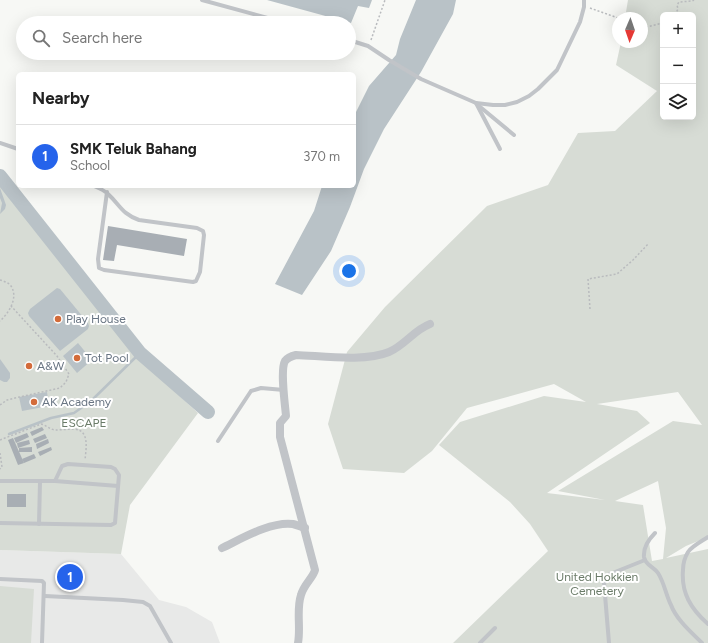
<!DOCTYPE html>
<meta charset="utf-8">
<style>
body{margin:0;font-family:Figtree,sans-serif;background:#f6f6f6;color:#222}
.controls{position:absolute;right:12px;top:12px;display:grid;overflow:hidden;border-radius:6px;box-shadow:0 4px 16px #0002}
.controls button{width:36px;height:36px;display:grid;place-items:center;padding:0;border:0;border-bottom:1px solid #e0e0e0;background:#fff;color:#222;font:20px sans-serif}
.compass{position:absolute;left:612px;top:12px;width:36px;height:36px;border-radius:50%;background:#fff;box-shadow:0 4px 16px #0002;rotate:182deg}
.you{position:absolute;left:349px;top:271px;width:14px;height:14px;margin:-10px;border:3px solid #fff;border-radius:50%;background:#1a73e8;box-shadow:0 0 0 6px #1a73e833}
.badge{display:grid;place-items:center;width:26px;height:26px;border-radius:50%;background:#2563eb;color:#fff;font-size:13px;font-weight:700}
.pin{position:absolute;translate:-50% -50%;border:2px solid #fff;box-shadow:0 1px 4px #0006}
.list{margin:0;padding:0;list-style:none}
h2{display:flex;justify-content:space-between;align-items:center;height:52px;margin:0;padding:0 16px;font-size:17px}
h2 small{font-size:13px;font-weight:400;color:#767676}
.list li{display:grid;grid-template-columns:26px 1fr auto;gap:12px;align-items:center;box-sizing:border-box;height:64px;padding:0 16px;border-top:1px solid #e0e0e0}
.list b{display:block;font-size:15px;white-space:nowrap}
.list p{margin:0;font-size:13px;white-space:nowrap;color:#767676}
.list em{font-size:13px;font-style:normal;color:#767676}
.icon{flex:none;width:22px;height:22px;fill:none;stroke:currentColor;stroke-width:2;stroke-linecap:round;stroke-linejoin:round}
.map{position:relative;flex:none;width:708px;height:643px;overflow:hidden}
.search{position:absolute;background:#fff;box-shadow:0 4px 16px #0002;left:16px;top:16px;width:340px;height:44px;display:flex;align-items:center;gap:10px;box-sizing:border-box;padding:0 14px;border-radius:22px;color:#767676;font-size:15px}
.panel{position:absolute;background:#fff;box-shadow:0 4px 16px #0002;left:16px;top:72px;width:340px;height:116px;border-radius:6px}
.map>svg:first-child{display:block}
.built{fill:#e8e9e8}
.green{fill:#d7dcd5;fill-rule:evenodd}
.water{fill:#b9c2c7}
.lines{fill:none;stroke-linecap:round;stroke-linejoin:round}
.stream{stroke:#b9c2c7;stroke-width:2.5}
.river{stroke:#b9c2c7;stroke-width:14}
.building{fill:#a8aeb4}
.path{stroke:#b9bbbe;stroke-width:1.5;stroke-dasharray:2 2;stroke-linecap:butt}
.lane{stroke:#c1c4c8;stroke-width:4}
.street{stroke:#c1c4c8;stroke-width:8}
.poi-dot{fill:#d36b3a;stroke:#fff;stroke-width:1.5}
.labels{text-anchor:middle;stroke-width:4;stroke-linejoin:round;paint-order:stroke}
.poi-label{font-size:12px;fill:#697583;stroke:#fff;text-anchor:start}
.park-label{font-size:12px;fill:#6a7b68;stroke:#fff}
</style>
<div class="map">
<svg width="708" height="643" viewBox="0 0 708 643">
<rect width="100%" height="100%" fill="#f7f8f5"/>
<!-- built -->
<path class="built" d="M0,550L121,554L159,600L186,607L212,622L220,643H0Z"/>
<!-- green -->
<g class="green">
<path d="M628,0H708V537L686,546L666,558L708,549V643H453L548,551L530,524L510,502L439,445L460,422L544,396L586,402L554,384L467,408L432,451L404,473L343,469L328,424L347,352L385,307L487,206L548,185L578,133L615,131L657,91L616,65L621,42H642V18H625ZM663,15H693V117H663ZM678,392L702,425L673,421L558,491L605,500L547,493L650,423L637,411L597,404ZM658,481L666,528L663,559L652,561L643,505L615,501Z"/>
<path d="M0,183L131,351L198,413L130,505L121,554L0,550Z"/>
<path d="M0,586L34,589L31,643H0Z"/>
</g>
<!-- water -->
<g class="water">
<path d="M267,0H372L369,8L358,6L351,23Z"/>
<path d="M416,0H456L453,14L421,72L384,129L364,169L350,207L331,251L302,295L275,284L314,211L322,186H354V116L369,86L396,55L400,39Z"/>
<path d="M0,188L6,205L5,209L0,214L2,203L0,198Z"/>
<path d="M57,288L60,289L88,323L89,326L88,329L60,351L29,316L28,313L30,309Z"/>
<path d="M78,343L92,360L77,373L63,356Z"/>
<path d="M0,359L10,373V378L7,382H4L0,380Z"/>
<path d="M47,392L49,406L22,411L19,397Z"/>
</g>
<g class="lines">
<!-- stream -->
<path class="stream" d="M9,434L51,418L74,413L91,401L140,353"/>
<!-- river -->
<path class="river" d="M0,176L140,353L208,412"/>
</g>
<!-- building -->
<g class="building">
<path d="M108,226L187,239L184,256L117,245L114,261L103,260Z"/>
<path d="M42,427L44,430L32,436L30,432Z"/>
<path d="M27,433L29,437L16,443L14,438Z"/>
<path d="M45,434L47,438L35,443L33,439Z"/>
<path d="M13,438L24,463L18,465L8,440Z"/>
<path d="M48,439L49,443L37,449L36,444Z"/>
<path d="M29,440L30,444L18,448L17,443Z"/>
<path d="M32,447V452H19V448Z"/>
<path d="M51,447L52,450L40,456L38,452Z"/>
<path d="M34,454L36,458L24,463L22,459Z"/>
<rect x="7" y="494" width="19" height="13"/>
</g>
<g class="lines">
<!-- path -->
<g class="path">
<path d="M590,8L618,18"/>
<path d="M675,15L678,9L677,5L679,2L692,1L694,0"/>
<path d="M619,18L627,14L631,13L634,18"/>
<path d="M642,28L663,23"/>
<path d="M371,40L385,0"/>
<path d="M0,280C4,281 9,283 11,286C19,298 8,314 0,321"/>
<path d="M590,309L588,279L617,274L633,260L649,243"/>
<path d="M0,405L7,400L15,398L60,388L66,382L69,374L57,356L11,306"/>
<path d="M0,440L41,424C46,425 49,429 55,430C61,430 68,429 74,429C90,430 86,449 85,460"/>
<path d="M0,453L2,467L0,469"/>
</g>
<!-- lane -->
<g class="lane">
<path d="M202,0L286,23"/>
<path d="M349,40L368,46L389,60L421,79L476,103L493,105H505L517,102L529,96L538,89L557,70L580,22L584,7V0"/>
<path d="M476,103L500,149"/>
<path d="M479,106L514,135"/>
<path d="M0,143L18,149"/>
<path d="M94,186C99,188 104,190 108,194C120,205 122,214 139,220L197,228L203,231L204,235L200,272L196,281L193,282L104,270L99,268L98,259L107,192"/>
<path d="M218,441L251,391L261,388L284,390"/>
<path d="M0,481H55L118,486"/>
<path d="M0,523L111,525L115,523L119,475L115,469L111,467L68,464L62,466L55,481"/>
<path d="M39,524L40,482"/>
<path d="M655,533C648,540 643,547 644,557C645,565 654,567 658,573C664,582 666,595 671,605C676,619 691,632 702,643"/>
<path d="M708,537C702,541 692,546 688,552C685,557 683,564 683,570C681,593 691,609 708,624"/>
<path d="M0,579L42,581L44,583L42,643"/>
<path d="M45,596L123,600L143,602L150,606L171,643"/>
<path d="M480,643L495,628"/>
<path d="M609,643L604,583L605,576L645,560"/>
</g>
<!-- street -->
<g class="street">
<path d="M222,548C241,539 271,521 293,524C297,525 301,527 305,528"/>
<path d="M298,643C301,627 296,610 301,595C304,584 313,578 315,570L280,437V423L286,416C285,404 280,370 285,361C288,357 292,356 296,355C323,356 365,362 389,352C405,345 414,330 430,324"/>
</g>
</g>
<!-- markers -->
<g class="poi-dot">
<circle cx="58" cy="319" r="4"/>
<circle cx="77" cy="358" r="4"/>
<circle cx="29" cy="366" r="4"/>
<circle cx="34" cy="402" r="4"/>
</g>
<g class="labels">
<!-- poi labels -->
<g class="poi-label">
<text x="66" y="323">Play House</text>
<text x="85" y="362">Tot Pool</text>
<text x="37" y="370">A&amp;W</text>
<text x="42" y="406">AK Academy</text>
</g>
<!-- park labels -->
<g class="park-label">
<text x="84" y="427">ESCAPE</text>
<text x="597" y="581">United Hokkien<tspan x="597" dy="14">Cemetery</tspan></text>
</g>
</g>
</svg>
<div class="controls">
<button>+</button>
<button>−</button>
<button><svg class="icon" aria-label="layers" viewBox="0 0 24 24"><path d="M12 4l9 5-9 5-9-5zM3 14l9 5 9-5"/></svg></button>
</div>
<svg class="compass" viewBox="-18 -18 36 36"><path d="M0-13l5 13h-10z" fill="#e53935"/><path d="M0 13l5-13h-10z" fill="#767676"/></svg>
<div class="you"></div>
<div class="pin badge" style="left:70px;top:577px">1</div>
<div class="search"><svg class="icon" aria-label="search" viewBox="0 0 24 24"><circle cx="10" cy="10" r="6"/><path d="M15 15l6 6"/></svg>Search here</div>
<section class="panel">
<h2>Nearby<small></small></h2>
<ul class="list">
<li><span class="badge">1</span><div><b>SMK Teluk Bahang</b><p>School</p></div><em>370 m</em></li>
</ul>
</section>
</div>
